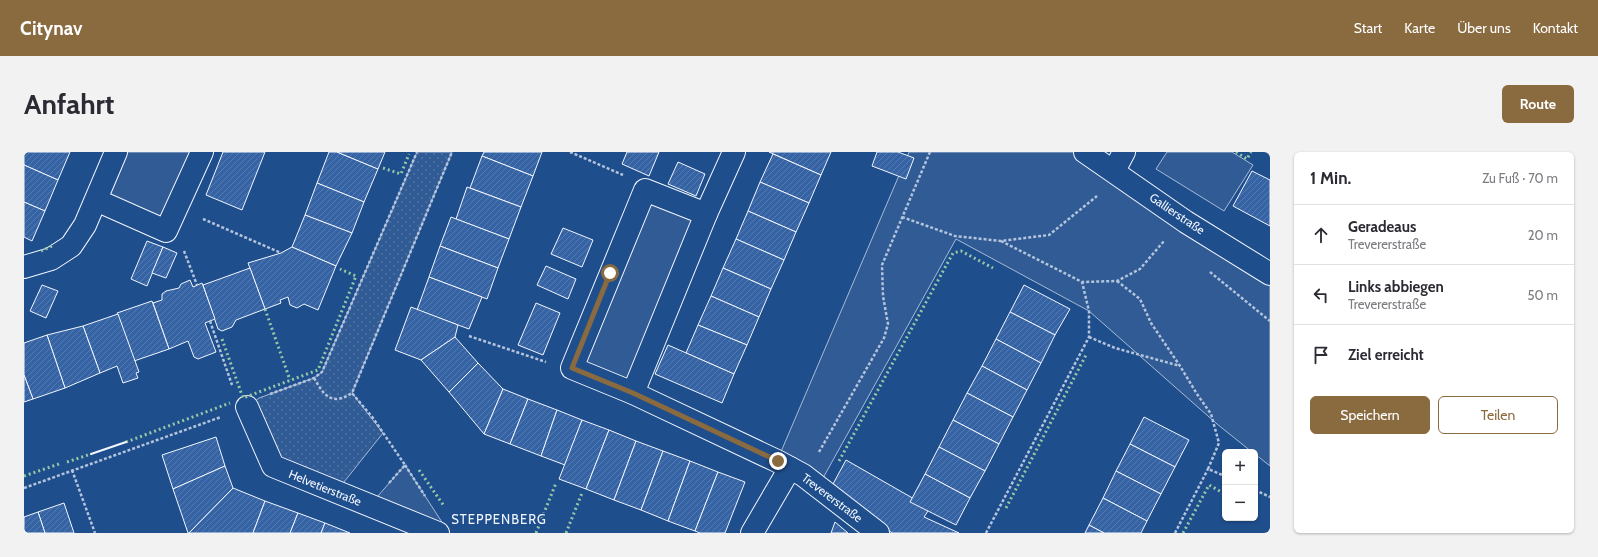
<!DOCTYPE html>
<html lang="de">
<meta charset="utf-8">
<style>
body{margin:0;font-family:Cabin,sans-serif;background:#f2f2f3;color:#2b2b33}
.controls{position:absolute;right:12px;bottom:12px;display:grid;overflow:hidden;border-radius:6px;box-shadow:0 1px 3px #0004}
.controls button{width:36px;height:36px;display:grid;place-items:center;padding:0;border:0;border-bottom:1px solid #e1e1e2;background:#fff;color:#2b2b33;font:20px sans-serif}
.stop{position:absolute;width:12px;height:12px;margin:-9px;border:3px solid #8a6a3f;border-radius:50%;background:#fff}
.stop.end{background:#8a6a3f;border-color:#fff;box-shadow:0 1px 4px #0008}
.list{margin:0;padding:0;list-style:none}
h2{display:flex;justify-content:space-between;align-items:center;height:52px;margin:0;padding:0 16px;font-size:17px}
h2 small{font-size:13px;font-weight:400;color:#7c7c81}
.list li{display:grid;grid-template-columns:26px 1fr auto;gap:12px;align-items:center;box-sizing:border-box;height:60px;padding:0 16px;border-top:1px solid #e1e1e2}
.list b{display:block;font-size:15px;white-space:nowrap}
.list p{margin:0;font-size:13px;white-space:nowrap;color:#7c7c81}
.list em{font-size:13px;font-style:normal;color:#7c7c81}
.actions{display:flex;gap:8px;padding:12px 16px}
.actions a{flex:1;padding:9px 0;border:1px solid #8a6a3f;border-radius:6px;text-align:center;font-size:14px;color:#8a6a3f}
.actions .main{background:#8a6a3f;color:#fff}
.icon{flex:none;width:22px;height:22px;fill:none;stroke:currentColor;stroke-width:2;stroke-linecap:round;stroke-linejoin:round}
.map{position:relative;flex:none;width:1246px;height:381px;overflow:hidden;border-radius:6px}
header{display:flex;align-items:center;gap:24px;box-sizing:border-box;height:56px;padding:0 20px;background:#8a6a3f;color:#fff}
header strong{font-size:19px}
nav{display:flex;gap:22px;margin-inline-start:auto;font-size:14px}
.intro{display:flex;align-items:center;justify-content:space-between;box-sizing:border-box;height:96px;padding:0 24px}
h1{margin:0;font-size:28px}
.button{padding:10px 18px;border-radius:6px;background:#8a6a3f;color:#fff;font-size:14px;font-weight:700}
main{display:flex;gap:24px;padding:0 24px}
aside{flex:1;background:#fff;border-radius:6px;box-shadow:0 1px 3px #0004}
.map>svg:first-child{display:block}
.grass{fill:url(#grass-dots);stroke:#a8bbd7}
.built{fill:#305b95;stroke:#a8bbd7}
.building{fill:url(#building-hatch);stroke:#f2f6ff}
.lines{fill:none;stroke-linecap:round;stroke-linejoin:round}
.street-casing{stroke:#f2f6ff;stroke-width:24}
.path{stroke:#b3c4dc;stroke-width:2.5;stroke-dasharray:3 2;stroke-linecap:butt}
.street{stroke:#1f4e8c;stroke-width:22}
.hedge{stroke:#97c8a6;stroke-width:3;stroke-dasharray:2 3;stroke-linecap:butt}
.wall{stroke:#f2f6ff;stroke-width:2}
.route{stroke:#8a6a3f;stroke-width:5}
.labels{text-anchor:middle;stroke-width:3;stroke-linejoin:round;paint-order:stroke}
.street-label{font-size:12px;fill:#f2f6ff;stroke:#1f4e8c}
.neighbourhood-label{font-size:13px;letter-spacing:1px;fill:#f2f6ff;stroke:#1f4e8c}
</style>
<header>
<strong>Citynav</strong>
<nav><a>Start</a><a>Karte</a><a>Über uns</a><a>Kontakt</a></nav>
</header>
<div class="intro"><h1>Anfahrt</h1><a class="button">Route</a></div>
<main>
<div class="map">
<svg width="1246" height="381" viewBox="0 0 1246 381">
<defs>
<pattern id="grass-dots" width="8" height="8" patternUnits="userSpaceOnUse"><rect width="8" height="8" fill="#305b95"/><path d="M2 2h.1M6 6h.1" fill="none" stroke="#4e73a5" stroke-width="1.8" stroke-linecap="round"/></pattern>
<pattern id="building-hatch" width="6" height="6" patternUnits="userSpaceOnUse"><rect width="6" height="6" fill="#3563a3"/><path d="M-1 1l2-2M0 6l6-6M5 7l2-2" fill="none" stroke="#537ab1"/></pattern>
</defs>
<rect width="100%" height="100%" fill="#1f4e8c"/>
<!-- grass -->
<path class="grass" d="M393,0H428L328,241L359,281L312,340L249,314L223,255L235,246L290,226L298,220Z"/>
<!-- built -->
<g class="built">
<path d="M92,0H178L142,79L72,48Z"/>
<path d="M885,0H1061L1246,122V314L1231,302V300H1228L1193,272L1065,159L932,87L794,335L753,309Z"/>
<path d="M1143,0H1208L1229,13L1200,59L1132,17Z"/>
<path d="M621,38L682,62L609,241L548,216Z"/>
<path d="M381,313L425,381L346,353Z"/>
</g>
<!-- building -->
<g class="building">
<path d="M0,0H46L34,28L0,13Z"/>
<path d="M199,0H241L218,58L182,43Z"/>
<path d="M305,0H313L354,17L340,50L293,31Z"/>
<path d="M313,0H361L354,17Z"/>
<path d="M460,0H518L509,24L458,4Z"/>
<path d="M603,0H635L625,24L598,12Z"/>
<path d="M745,0H807L797,23Z"/>
<path d="M853,0H874L890,6L882,27L848,14Z"/>
<path d="M749,2L797,23L785,51L736,30Z"/>
<path d="M458,4L509,24L497,55L446,36Z"/>
<path d="M654,10L681,22L672,44L644,32Z"/>
<path d="M0,13L34,28L21,59L0,50Z"/>
<path d="M1228,19L1246,28V74L1209,54Z"/>
<path d="M736,30L785,51L772,80L724,59Z"/>
<path d="M293,31L340,50L328,81L281,63Z"/>
<path d="M443,35L497,55L485,87L432,67Z"/>
<path d="M0,50L21,59L8,89L0,85Z"/>
<path d="M724,59L772,80L760,108L712,87Z"/>
<path d="M281,63L328,81L312,114L268,95Z"/>
<path d="M427,65L485,87L474,116L416,94Z"/>
<path d="M539,76L569,88L558,115L527,102Z"/>
<path d="M712,87L760,108L747,137L699,116Z"/>
<path d="M123,89L139,95L123,134L107,127Z"/>
<path d="M416,94L474,116L463,147L405,125Z"/>
<path d="M139,95L153,101L142,126L128,121Z"/>
<path d="M268,95L312,114L294,158L280,152L273,156L266,153L264,145L256,148L257,151L241,157L224,111L257,101Z"/>
<path d="M522,114L552,127L544,147L513,133Z"/>
<path d="M226,116L241,157L212,168L208,175L198,179L194,177L179,133Z"/>
<path d="M699,116L747,137L735,165L687,144Z"/>
<path d="M405,125L458,145L445,177L393,158Z"/>
<path d="M166,128L169,135L178,131L191,167L181,171L192,200L174,207L170,205L164,189L145,197L129,151L138,148V142L142,139L155,136L157,132Z"/>
<path d="M18,133L34,139L22,166L6,159Z"/>
<path d="M1000,133L1046,157L1031,183L986,160Z"/>
<path d="M687,144L735,165L723,193L674,173Z"/>
<path d="M128,149L145,197L110,209L93,161Z"/>
<path d="M512,151L536,161L519,203L494,193Z"/>
<path d="M387,155L434,173L431,185L397,208L371,198Z"/>
<path d="M986,160L1031,183L1017,211L972,187Z"/>
<path d="M94,162L115,220L112,221L114,226L99,231L93,214L76,221L59,174Z"/>
<path d="M674,173L723,193L710,222L662,201Z"/>
<path d="M59,174L76,221L41,236L23,183Z"/>
<path d="M23,183L41,236L9,247L0,223V191Z"/>
<path d="M431,185L454,211L425,240L397,208Z"/>
<path d="M972,187L1017,211L1003,238L958,214Z"/>
<path d="M644,193L710,222L698,251L631,222Z"/>
<path d="M454,211L479,237L460,282L425,240Z"/>
<path d="M958,214L1003,238L989,265L943,241Z"/>
<path d="M0,223L9,247L0,250Z"/>
<path d="M479,237L504,247L486,292L460,282Z"/>
<path d="M943,241L989,265L975,292L929,268Z"/>
<path d="M504,247L533,258L517,304L486,292Z"/>
<path d="M533,258L558,268L541,313L517,304Z"/>
<path d="M1120,265L1165,288L1151,315L1106,292Z"/>
<path d="M558,268L585,278L562,337L535,327Z"/>
<path d="M929,268L975,292L961,319L915,295Z"/>
<path d="M585,278L612,289L590,348L562,337Z"/>
<path d="M192,285L201,314L149,337L138,303Z"/>
<path d="M612,289L639,299L617,358L590,348Z"/>
<path d="M1106,292L1151,315L1137,342L1092,319Z"/>
<path d="M915,295L961,319L946,346L901,322Z"/>
<path d="M639,299L666,309L644,369L617,358Z"/>
<path d="M822,308L906,356L900,365L935,381H868L809,332Z"/>
<path d="M666,309L694,320L671,379L644,369Z"/>
<path d="M201,314L209,336L165,381H164L149,337Z"/>
<path d="M1092,319L1137,342L1123,369L1079,346Z"/>
<path d="M694,320L721,330L701,381H676L671,379Z"/>
<path d="M901,322L946,346L932,373L886,350Z"/>
<path d="M209,336L241,349L229,381H165Z"/>
<path d="M1079,346L1123,369L1117,381H1080L1065,373Z"/>
<path d="M241,349L274,361L266,381H229Z"/>
<path d="M40,351L50,381H21L14,360Z"/>
<path d="M14,360L21,381H0V365Z"/>
<path d="M274,361L301,371L297,381H266Z"/>
<path d="M811,370L824,381H807Z"/>
<path d="M301,371L326,381H297Z"/>
<path d="M1065,373L1080,381H1061Z"/>
</g>
<g class="lines">
<defs>
<g id="street">
<path d="M1061,0L1162,70L1246,122"/>
<path d="M1090,19L1100,0"/>
<path d="M621,38L682,62L609,241L548,216Z"/>
<path d="M72,48L142,79L178,0"/>
<path d="M682,62L710,0"/>
<path d="M0,115L27,107L47,94L61,73L92,0"/>
<path d="M609,241L753,309L779,323L854,381"/>
<path d="M223,255L249,314L414,381"/>
<path d="M728,381L766,316"/>
</g>
</defs>
<!-- street casing -->
<use href="#street" class="street-casing"/>
<!-- path -->
<g class="path">
<path d="M546,0L599,23"/>
<path d="M878,65L931,84L977,89L1025,83L1073,44"/>
<path d="M179,67L257,101"/>
<path d="M977,89L1058,130L1093,129L1116,117L1140,89"/>
<path d="M160,99L173,133"/>
<path d="M1186,120L1246,169"/>
<path d="M1093,129L1116,147L1127,171L1156,214L1173,242L1187,262L1195,291L1184,317L1201,324"/>
<path d="M186,169L208,233"/>
<path d="M445,184L522,210"/>
<path d="M1065,185L1091,196L1156,214"/>
<path d="M290,226C300,244 308,254 328,241"/>
<path d="M246,242L290,226L298,220L393,0"/>
<path d="M795,300L860,186L864,172L859,144L858,113L906,0"/>
<path d="M381,313L401,344"/>
<path d="M48,318L71,381"/>
<path d="M365,331L381,313L349,266L328,241L428,0"/>
<path d="M0,336L197,265"/>
<path d="M1231,338L1246,345"/>
<path d="M962,381L1065,185V159L1058,130"/>
<path d="M1151,381L1184,317"/>
</g>
<!-- street -->
<use href="#street" class="street"/>
<!-- hedge -->
<g class="hedge">
<path d="M1212,0L1223,7L1227,0"/>
<path d="M359,16L377,22L385,2"/>
<path d="M17,99L28,94"/>
<path d="M241,157L266,228"/>
<path d="M198,187L219,246L294,218L332,124L316,117"/>
<path d="M102,290L206,251"/>
<path d="M815,309L929,101L937,99L969,116"/>
<path d="M43,310L67,302"/>
<path d="M395,318L420,354"/>
<path d="M0,324L35,312"/>
<path d="M982,356L1062,203"/>
<path d="M512,381L532,331"/>
<path d="M542,381L558,341"/>
<path d="M1159,381L1185,333L1201,342"/>
</g>
<!-- wall -->
<path class="wall" d="M67,302L102,290"/>
</g>
<g class="lines">
<!-- route -->
<path class="route" d="M586,121L548,216L609,241L754,309"/>
</g>
<g class="labels">
<!-- street labels -->
<g class="street-label">
<text transform="translate(1153 62) rotate(34)" y="4">Gallierstraße</text>
<text transform="translate(301 336) rotate(22)" y="4">Helvetierstraße</text>
<text transform="translate(808 346) rotate(37)" y="4">Trevererstraße</text>
</g>
<!-- neighbourhood labels -->
<g class="neighbourhood-label">
<text x="475" y="372">STEPPENBERG</text>
</g>
</g>
</svg>
<div class="controls">
<button>+</button>
<button>−</button>
</div>
<div class="stop" style="left:586px;top:121px"></div>
<div class="stop end" style="left:754px;top:309px"></div>
</div>
<aside>
<h2>1 Min.<small>Zu Fuß · 70 m</small></h2>
<ul class="list">
<li><svg class="icon" aria-label="ahead" viewBox="0 0 24 24"><path d="M12 20V5M6 11l6-6 6 6"/></svg><div><b>Geradeaus</b><p>Trevererstraße</p></div><em>20 m</em></li>
<li><svg class="icon" aria-label="left" viewBox="0 0 24 24"><path d="M17 20v-9H6M10 6l-5 5 5 5"/></svg><div><b>Links abbiegen</b><p>Trevererstraße</p></div><em>50 m</em></li>
<li><svg class="icon" aria-label="arrive" viewBox="0 0 24 24"><path d="M6 21V4h12l-3 4 3 4H6"/></svg><div><b>Ziel erreicht</b></div></li>
</ul>
<div class="actions"><a class="main">Speichern</a><a>Teilen</a></div>
</aside>
</main>
